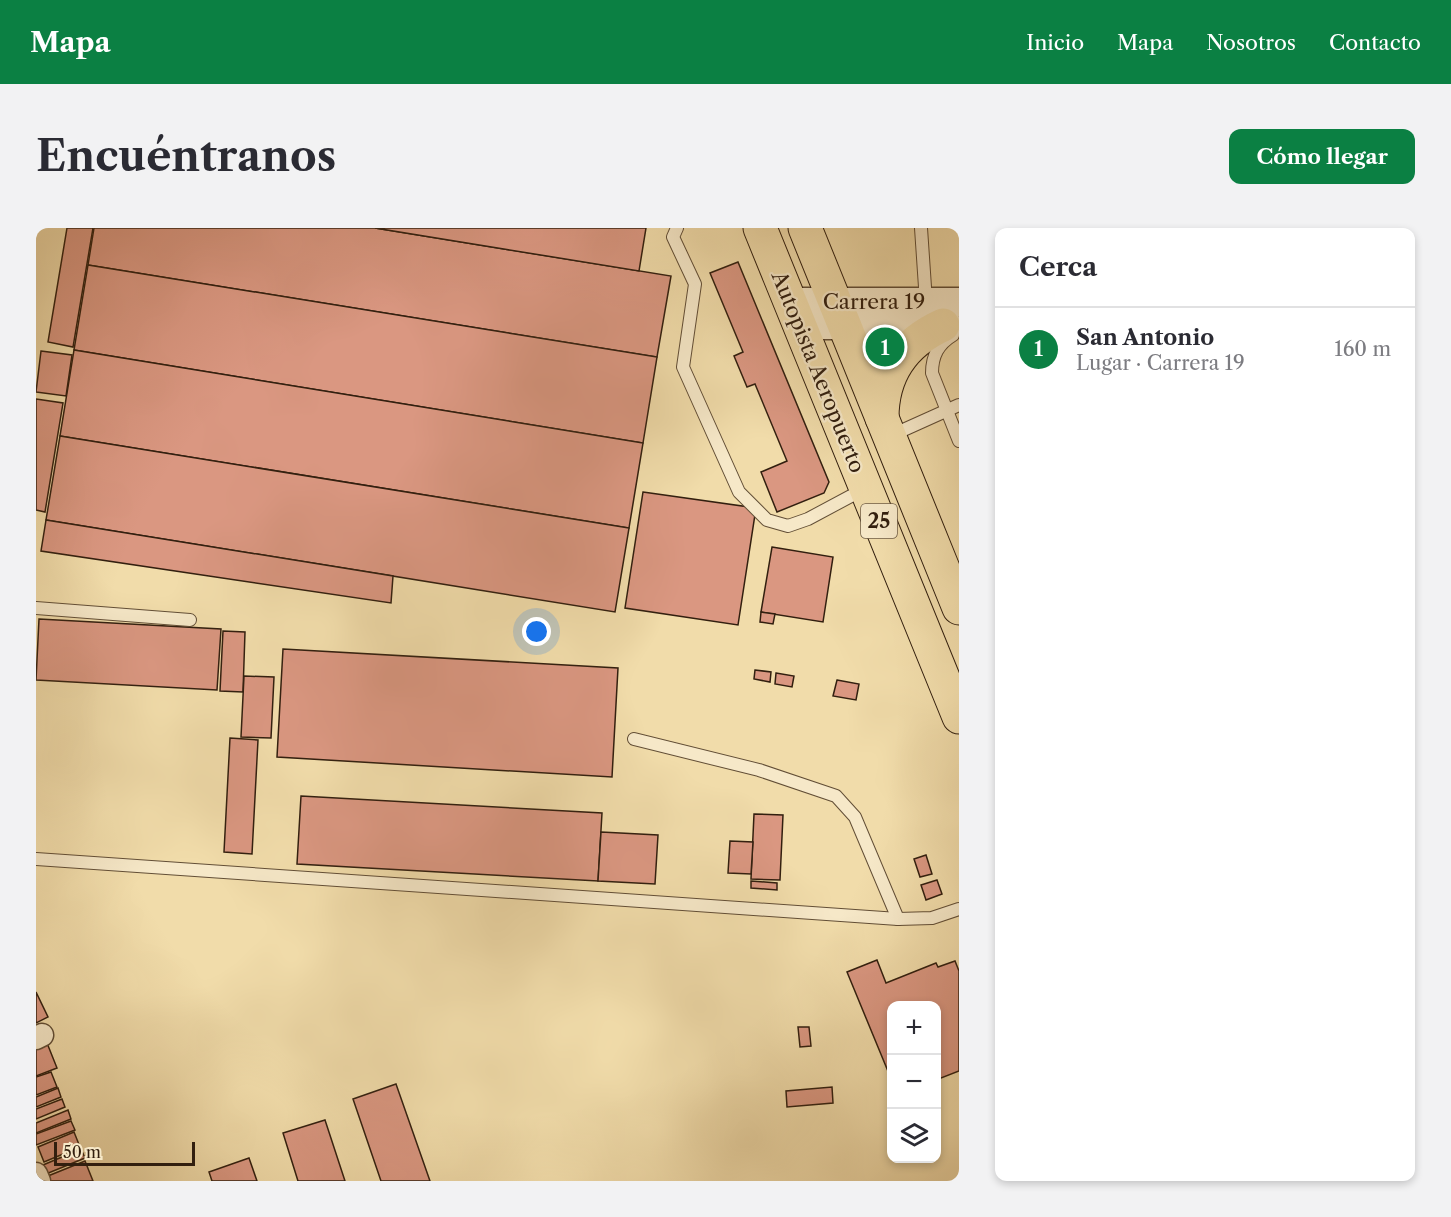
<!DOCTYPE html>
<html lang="es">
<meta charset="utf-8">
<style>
body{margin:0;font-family:"Libre Caslon Text",serif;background:#f2f2f3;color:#2b2b33}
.controls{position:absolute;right:18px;bottom:18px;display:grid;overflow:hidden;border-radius:12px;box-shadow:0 3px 9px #0003}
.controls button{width:54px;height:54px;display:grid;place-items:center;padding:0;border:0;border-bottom:2px solid #e1e1e2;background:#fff;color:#2b2b33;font:30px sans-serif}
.scale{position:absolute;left:18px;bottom:15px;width:141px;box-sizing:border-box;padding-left:6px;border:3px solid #321f0f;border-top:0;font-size:16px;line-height:21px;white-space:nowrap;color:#321f0f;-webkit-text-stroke:4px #f6e8c8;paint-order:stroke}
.you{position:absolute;left:501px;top:404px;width:21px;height:21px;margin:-15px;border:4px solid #fff;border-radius:50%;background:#1a73e8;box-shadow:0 0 0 9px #1a73e833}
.badge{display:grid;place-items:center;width:39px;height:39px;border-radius:50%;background:#0b8043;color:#fff;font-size:20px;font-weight:700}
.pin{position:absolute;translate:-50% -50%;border:3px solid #fff;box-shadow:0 2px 6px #0006}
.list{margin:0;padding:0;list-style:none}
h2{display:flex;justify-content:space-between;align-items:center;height:78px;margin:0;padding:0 24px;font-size:26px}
h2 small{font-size:20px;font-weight:400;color:#7c7c81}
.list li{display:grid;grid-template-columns:39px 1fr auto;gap:18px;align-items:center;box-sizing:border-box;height:84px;padding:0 24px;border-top:2px solid #e1e1e2}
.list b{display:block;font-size:22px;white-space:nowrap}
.list p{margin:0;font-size:20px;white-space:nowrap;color:#7c7c81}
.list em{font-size:20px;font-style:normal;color:#7c7c81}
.icon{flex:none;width:33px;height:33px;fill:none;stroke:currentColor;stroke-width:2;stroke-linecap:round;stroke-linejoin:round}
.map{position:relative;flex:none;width:923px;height:953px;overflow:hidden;border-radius:12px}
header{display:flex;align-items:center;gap:36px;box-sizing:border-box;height:84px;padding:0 30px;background:#0b8043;color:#fff}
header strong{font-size:28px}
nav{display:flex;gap:33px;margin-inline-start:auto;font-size:21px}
.intro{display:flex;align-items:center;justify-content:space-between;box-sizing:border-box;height:144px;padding:0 36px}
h1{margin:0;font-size:42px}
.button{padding:15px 27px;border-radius:12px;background:#0b8043;color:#fff;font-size:21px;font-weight:700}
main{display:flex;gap:36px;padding:0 36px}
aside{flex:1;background:#fff;border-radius:12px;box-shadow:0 3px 9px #0003}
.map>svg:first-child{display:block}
.building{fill:#da9781;stroke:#321f0f;stroke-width:1.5}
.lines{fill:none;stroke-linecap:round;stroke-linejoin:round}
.service-casing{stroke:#624e36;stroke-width:14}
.minor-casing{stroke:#624e36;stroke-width:25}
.tertiary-casing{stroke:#624e36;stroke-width:31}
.trunk-casing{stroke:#321f0f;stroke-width:35}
.service{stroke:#f6e8c8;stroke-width:12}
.minor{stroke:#f6e8c8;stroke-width:22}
.tertiary{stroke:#f6e8c8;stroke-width:28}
.trunk{stroke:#f1dcaa;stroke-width:33}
.labels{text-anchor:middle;stroke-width:4.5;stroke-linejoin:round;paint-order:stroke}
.shield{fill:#f6e8c8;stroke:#6d5b46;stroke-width:1.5}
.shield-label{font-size:20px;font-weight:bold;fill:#321f0f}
.street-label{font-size:21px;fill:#321f0f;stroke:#f6e8c8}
</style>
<header>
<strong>Mapa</strong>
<nav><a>Inicio</a><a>Mapa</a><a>Nosotros</a><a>Contacto</a></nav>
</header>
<div class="intro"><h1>Encuéntranos</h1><a class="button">Cómo llegar</a></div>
<main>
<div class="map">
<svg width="923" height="953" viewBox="0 0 923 953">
<rect width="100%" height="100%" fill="#f1dcaa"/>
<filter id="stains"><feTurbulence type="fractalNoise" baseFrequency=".00333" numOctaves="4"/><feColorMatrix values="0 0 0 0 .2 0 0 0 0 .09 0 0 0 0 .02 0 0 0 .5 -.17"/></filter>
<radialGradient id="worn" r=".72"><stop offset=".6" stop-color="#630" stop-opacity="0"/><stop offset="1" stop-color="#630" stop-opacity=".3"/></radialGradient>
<!-- building -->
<g class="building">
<path d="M31,0H57L37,119L12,114Z"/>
<path d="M58,0H339L635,48L621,129L52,37Z"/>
<path d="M339,0H610L603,43Z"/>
<path d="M702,34L793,254L788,265L741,284L725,244L751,233L719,156L711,159L698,128L707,124L674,45Z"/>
<path d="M52,37L621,129L607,215L38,122Z"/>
<path d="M38,122L607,215L593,300L24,208Z"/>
<path d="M5,123L36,127L30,168L0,164Z"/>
<path d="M0,171L27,175L9,284L0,282Z"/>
<path d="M24,208L593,300L579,384L10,292Z"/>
<path d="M607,264L720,280L702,397L589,380Z"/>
<path d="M10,292L357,348L355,375L5,323Z"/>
<path d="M736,319L797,329L787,394L725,384Z"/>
<path d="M725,384L739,386L737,396L724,394Z"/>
<path d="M3,391L185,401L181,462L0,452Z"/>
<path d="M187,403L209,404L207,464L184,463Z"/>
<path d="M247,421L582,440L576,549L241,529Z"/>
<path d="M719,442L735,444L734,454L718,451Z"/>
<path d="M740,445L758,448L756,459L739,456Z"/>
<path d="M208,448L238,449L235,510L205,509Z"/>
<path d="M801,452L823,456L820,472L797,468Z"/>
<path d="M194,510L222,512L216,626L188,624Z"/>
<path d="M265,568L566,585L562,653L261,636Z"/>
<path d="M718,586L747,587L744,652L715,651Z"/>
<path d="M565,604L622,607L619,656L562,653Z"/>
<path d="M694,613L717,614L715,646L692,645Z"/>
<path d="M890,627L896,646L884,649L878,631Z"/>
<path d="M901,652L906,666L890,672L885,657Z"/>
<path d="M715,653L741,655V662L715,660Z"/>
<path d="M841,732L850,755L900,735L902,739L919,733L923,743V843L900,852V778H856V853L811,744Z"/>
<path d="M0,764L12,789L0,795Z"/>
<path d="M762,799H773L775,818L764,819Z"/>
<path d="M11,815L21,840L0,848V819Z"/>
<path d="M15,844L21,859L0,867V849Z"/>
<path d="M360,856L394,953H345L317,871Z"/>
<path d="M796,859L797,875L751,879L750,863Z"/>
<path d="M22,860L25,869L0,879V869Z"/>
<path d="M26,871L29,879L0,891V881Z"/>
<path d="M32,882L35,891L0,905V895Z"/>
<path d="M289,892L309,953H262L247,905Z"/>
<path d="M35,893L39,902L0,917V906Z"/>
<path d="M38,904L44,919L8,934L2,919Z"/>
<path d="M45,921L49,930L10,946L7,937Z"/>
<path d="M213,930L221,953H176L173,944Z"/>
<path d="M49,933L57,953H8L7,950Z"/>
</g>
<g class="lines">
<defs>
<g id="service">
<path d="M641,0L637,9L659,56L647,139L703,264L731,292L752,298L772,291L830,260"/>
<path d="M885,0L890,74"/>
<path d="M917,107C902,116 896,128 896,145L923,213"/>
<path d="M854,208L923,177"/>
<path d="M0,380L154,392"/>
<path d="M598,511L723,542L800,568L819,589L862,691"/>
<path d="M0,631L862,691L896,690L923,681"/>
</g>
<g id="minor">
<path d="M0,810L6,807"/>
<path d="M0,946L3,953"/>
</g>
<g id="tertiary">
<path d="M754,74H923"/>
<path d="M763,97H912"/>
</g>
<g id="trunk">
<path d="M724,0L923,489"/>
<path d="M769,0L923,380"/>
<path d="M846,190C846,146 867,115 907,97"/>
</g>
</defs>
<!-- service casing -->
<use href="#service" class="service-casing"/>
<!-- minor casing -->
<use href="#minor" class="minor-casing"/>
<!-- tertiary casing -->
<use href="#tertiary" class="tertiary-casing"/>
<!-- trunk casing -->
<use href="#trunk" class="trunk-casing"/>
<!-- service -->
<use href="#service" class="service"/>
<!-- minor -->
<use href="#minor" class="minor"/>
<!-- tertiary -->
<use href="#tertiary" class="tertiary"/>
<!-- trunk -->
<use href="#trunk" class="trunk"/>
</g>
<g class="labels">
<!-- shield labels -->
<rect class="shield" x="825" y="276" width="36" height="34" rx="4.5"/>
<g class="shield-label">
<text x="843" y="300">25</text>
</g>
<!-- street labels -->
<g class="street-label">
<text x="838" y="81">Carrera 19</text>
<text transform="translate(782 144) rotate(68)" y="7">Autopista Aeropuerto</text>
</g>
</g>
<rect width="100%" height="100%" filter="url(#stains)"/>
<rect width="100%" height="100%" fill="url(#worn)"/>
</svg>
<div class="controls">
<button>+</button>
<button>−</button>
<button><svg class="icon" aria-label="layers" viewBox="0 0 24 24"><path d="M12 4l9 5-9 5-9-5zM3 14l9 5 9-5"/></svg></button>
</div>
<div class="scale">50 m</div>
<div class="you"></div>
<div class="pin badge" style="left:849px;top:119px">1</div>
</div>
<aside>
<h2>Cerca<small></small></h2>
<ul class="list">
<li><span class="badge">1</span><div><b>San Antonio</b><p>Lugar · Carrera 19</p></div><em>160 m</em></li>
</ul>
</aside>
</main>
